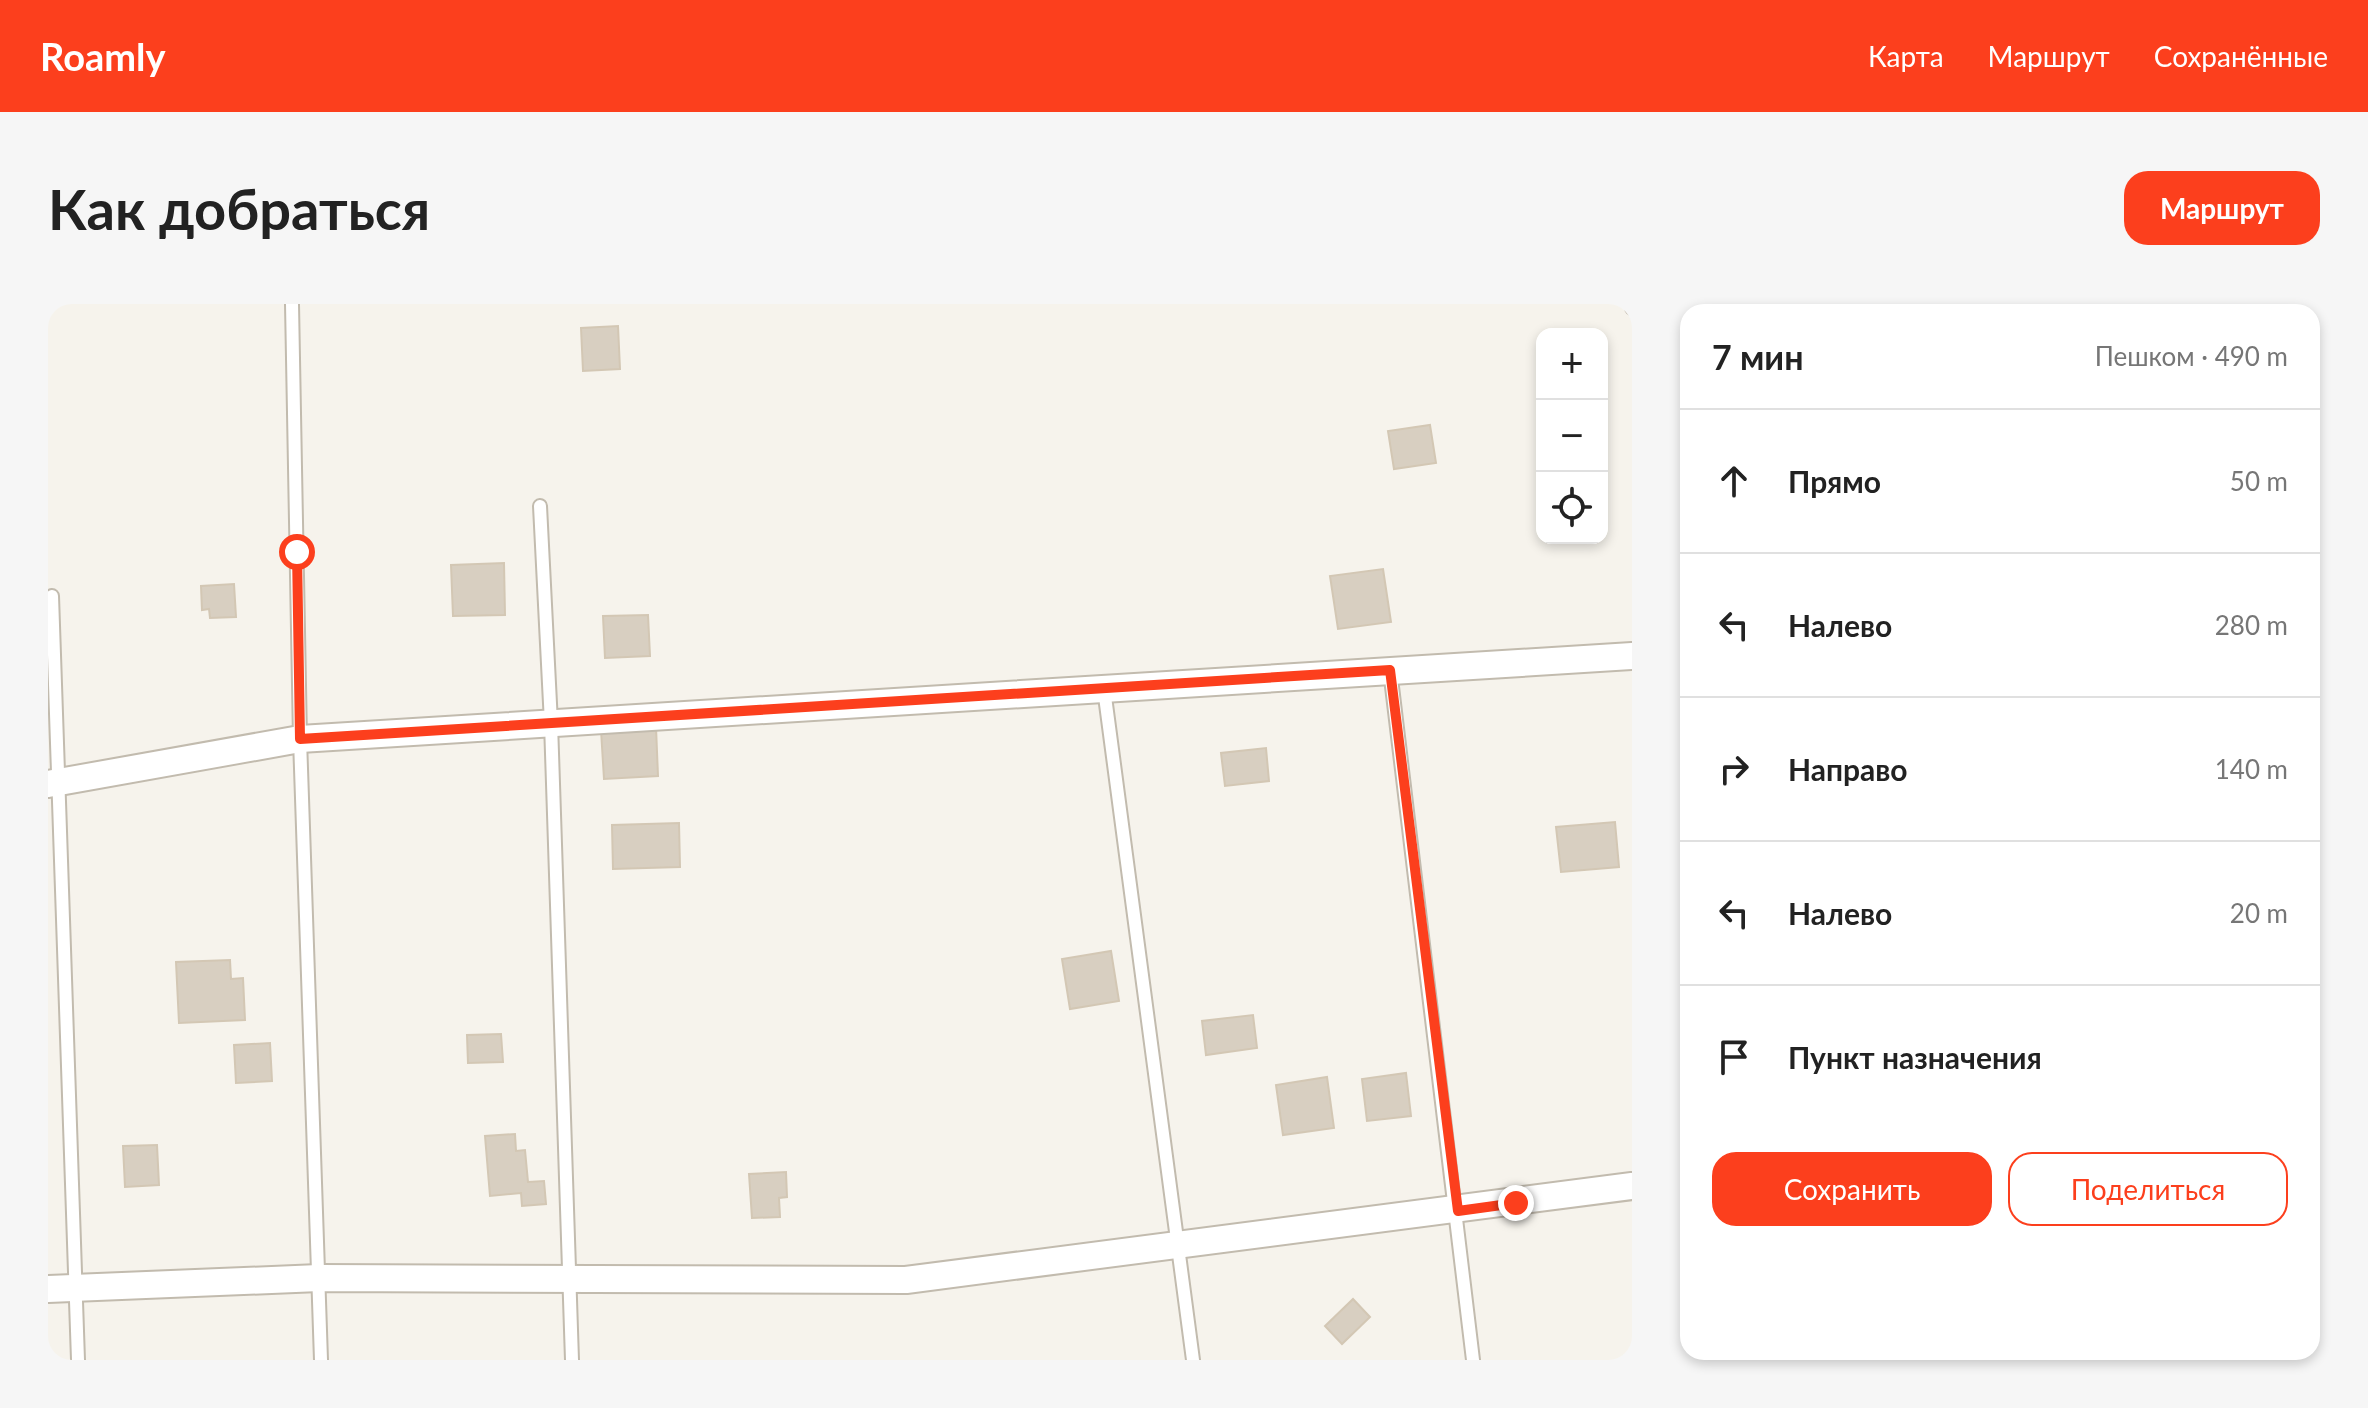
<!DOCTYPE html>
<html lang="ru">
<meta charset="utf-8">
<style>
body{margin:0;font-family:Lato,sans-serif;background:#f6f6f6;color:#222}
.controls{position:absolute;right:24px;top:24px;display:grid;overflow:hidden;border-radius:16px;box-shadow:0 4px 12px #0003}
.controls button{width:72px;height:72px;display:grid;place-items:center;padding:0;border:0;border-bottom:2px solid #e0e0e0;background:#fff;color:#222;font:40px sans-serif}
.stop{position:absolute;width:24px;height:24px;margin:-18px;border:6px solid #fc3f1d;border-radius:50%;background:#fff}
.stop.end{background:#fc3f1d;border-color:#fff;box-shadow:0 2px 8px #0008}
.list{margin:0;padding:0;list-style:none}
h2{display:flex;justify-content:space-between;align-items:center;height:104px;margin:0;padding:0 32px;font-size:34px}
h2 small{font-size:26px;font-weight:400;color:#767676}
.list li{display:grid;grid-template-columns:52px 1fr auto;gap:24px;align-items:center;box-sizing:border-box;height:144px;padding:0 32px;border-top:2px solid #e0e0e0}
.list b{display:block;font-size:30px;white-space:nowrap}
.list em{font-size:26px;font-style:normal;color:#767676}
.actions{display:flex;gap:16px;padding:24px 32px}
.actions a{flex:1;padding:18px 0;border:2px solid #fc3f1d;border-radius:24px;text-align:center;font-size:28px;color:#fc3f1d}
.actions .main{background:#fc3f1d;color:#fff}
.icon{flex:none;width:44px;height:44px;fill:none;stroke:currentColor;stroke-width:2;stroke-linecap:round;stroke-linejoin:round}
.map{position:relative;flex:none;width:1584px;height:1056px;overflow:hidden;border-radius:24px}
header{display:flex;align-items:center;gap:48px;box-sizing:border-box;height:112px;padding:0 40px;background:#fc3f1d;color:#fff}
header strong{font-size:38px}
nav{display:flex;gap:44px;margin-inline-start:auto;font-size:28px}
.intro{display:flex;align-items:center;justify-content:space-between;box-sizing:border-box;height:192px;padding:0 48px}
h1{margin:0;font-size:56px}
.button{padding:20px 36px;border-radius:24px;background:#fc3f1d;color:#fff;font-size:28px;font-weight:700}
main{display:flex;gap:48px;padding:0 48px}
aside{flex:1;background:#fff;border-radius:24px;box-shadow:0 4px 12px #0003}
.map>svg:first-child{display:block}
.building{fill:#d8cfc1;stroke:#d3c7b4;stroke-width:2}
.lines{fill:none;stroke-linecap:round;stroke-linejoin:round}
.service-casing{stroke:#c2bbae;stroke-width:16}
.minor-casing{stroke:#c2bbae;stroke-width:30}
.service{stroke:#fff;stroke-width:12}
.minor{stroke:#fff;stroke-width:26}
.route{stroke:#fc3f1d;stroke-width:10}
</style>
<header>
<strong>Roamly</strong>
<nav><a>Карта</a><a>Маршрут</a><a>Сохранённые</a></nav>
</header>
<div class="intro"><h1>Как добраться</h1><a class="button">Маршрут</a></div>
<main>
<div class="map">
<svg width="1584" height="1056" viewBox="0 0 1584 1056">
<rect width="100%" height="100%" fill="#f6f3ec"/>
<!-- building -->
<g class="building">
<path d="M570,22L572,65L535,67L533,24Z"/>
<path d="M1382,121L1388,159L1346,165L1340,127Z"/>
<path d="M456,259L457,311L405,312L403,261Z"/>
<path d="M1335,265L1343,318L1290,325L1282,272Z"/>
<path d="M186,280L188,313L162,314L161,305L154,306L153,282Z"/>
<path d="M600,311L602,352L557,354L555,312Z"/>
<path d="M608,423L610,472L556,475L553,426Z"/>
<path d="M1218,444L1221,477L1177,482L1173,449Z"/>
<path d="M1567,518L1571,563L1513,568L1508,523Z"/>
<path d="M631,519L632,563L565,565L564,521Z"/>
<path d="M1063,647L1071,697L1022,705L1014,655Z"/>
<path d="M182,656L183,675L195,674L197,716L131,719L128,658Z"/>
<path d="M1205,711L1209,744L1158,751L1154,717Z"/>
<path d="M453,730L455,758L420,759L419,731Z"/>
<path d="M222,739L224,777L188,779L186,741Z"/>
<path d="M1358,769L1363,812L1319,817L1314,775Z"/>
<path d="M1279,773L1286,824L1235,831L1228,781Z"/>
<path d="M467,830L468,847L477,846L480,878L496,877L498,900L474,902L473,889L442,892L437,832Z"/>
<path d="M109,841L111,881L77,883L75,842Z"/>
<path d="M738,868L739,893L731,894L732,913L704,914L701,870Z"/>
<path d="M1305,995L1322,1013L1294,1040L1277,1022Z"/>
</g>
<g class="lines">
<defs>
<g id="service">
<path d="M244,0L252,435L273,1056"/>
<path d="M1584,0V4"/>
<path d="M492,202L503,419L524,1056"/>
<path d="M4,292L30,1056"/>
<path d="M1342,366L1425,1056"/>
<path d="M1056,385L1145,1056"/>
</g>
<g id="minor">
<path d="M0,480L252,435L1584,352"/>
<path d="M0,985L271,974L858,976L1584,882"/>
</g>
</defs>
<!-- service casing -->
<use href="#service" class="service-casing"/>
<!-- minor casing -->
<use href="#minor" class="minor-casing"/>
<!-- service -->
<use href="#service" class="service"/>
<!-- minor -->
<use href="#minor" class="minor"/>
</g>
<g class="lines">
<!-- route -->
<path class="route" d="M249,248L252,435L1342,366L1410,907L1468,899"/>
</g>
</svg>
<div class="controls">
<button>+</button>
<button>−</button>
<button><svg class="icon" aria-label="locate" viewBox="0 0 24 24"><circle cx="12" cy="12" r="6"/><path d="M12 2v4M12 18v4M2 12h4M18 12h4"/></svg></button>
</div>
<div class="stop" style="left:249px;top:248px"></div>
<div class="stop end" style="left:1468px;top:899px"></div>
</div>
<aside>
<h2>7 мин<small>Пешком · 490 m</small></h2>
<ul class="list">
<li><svg class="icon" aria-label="ahead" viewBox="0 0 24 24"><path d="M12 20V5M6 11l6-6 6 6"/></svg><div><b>Прямо</b></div><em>50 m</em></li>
<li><svg class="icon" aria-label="left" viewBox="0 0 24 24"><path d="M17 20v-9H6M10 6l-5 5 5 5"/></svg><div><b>Налево</b></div><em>280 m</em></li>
<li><svg class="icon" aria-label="right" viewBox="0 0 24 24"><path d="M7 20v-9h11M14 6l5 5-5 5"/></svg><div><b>Направо</b></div><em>140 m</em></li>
<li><svg class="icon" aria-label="left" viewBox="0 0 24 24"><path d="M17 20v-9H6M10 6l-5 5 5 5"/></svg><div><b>Налево</b></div><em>20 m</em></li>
<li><svg class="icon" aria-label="arrive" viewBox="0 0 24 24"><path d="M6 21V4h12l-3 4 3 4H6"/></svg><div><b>Пункт назначения</b></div></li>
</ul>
<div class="actions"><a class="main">Сохранить</a><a>Поделиться</a></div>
</aside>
</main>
